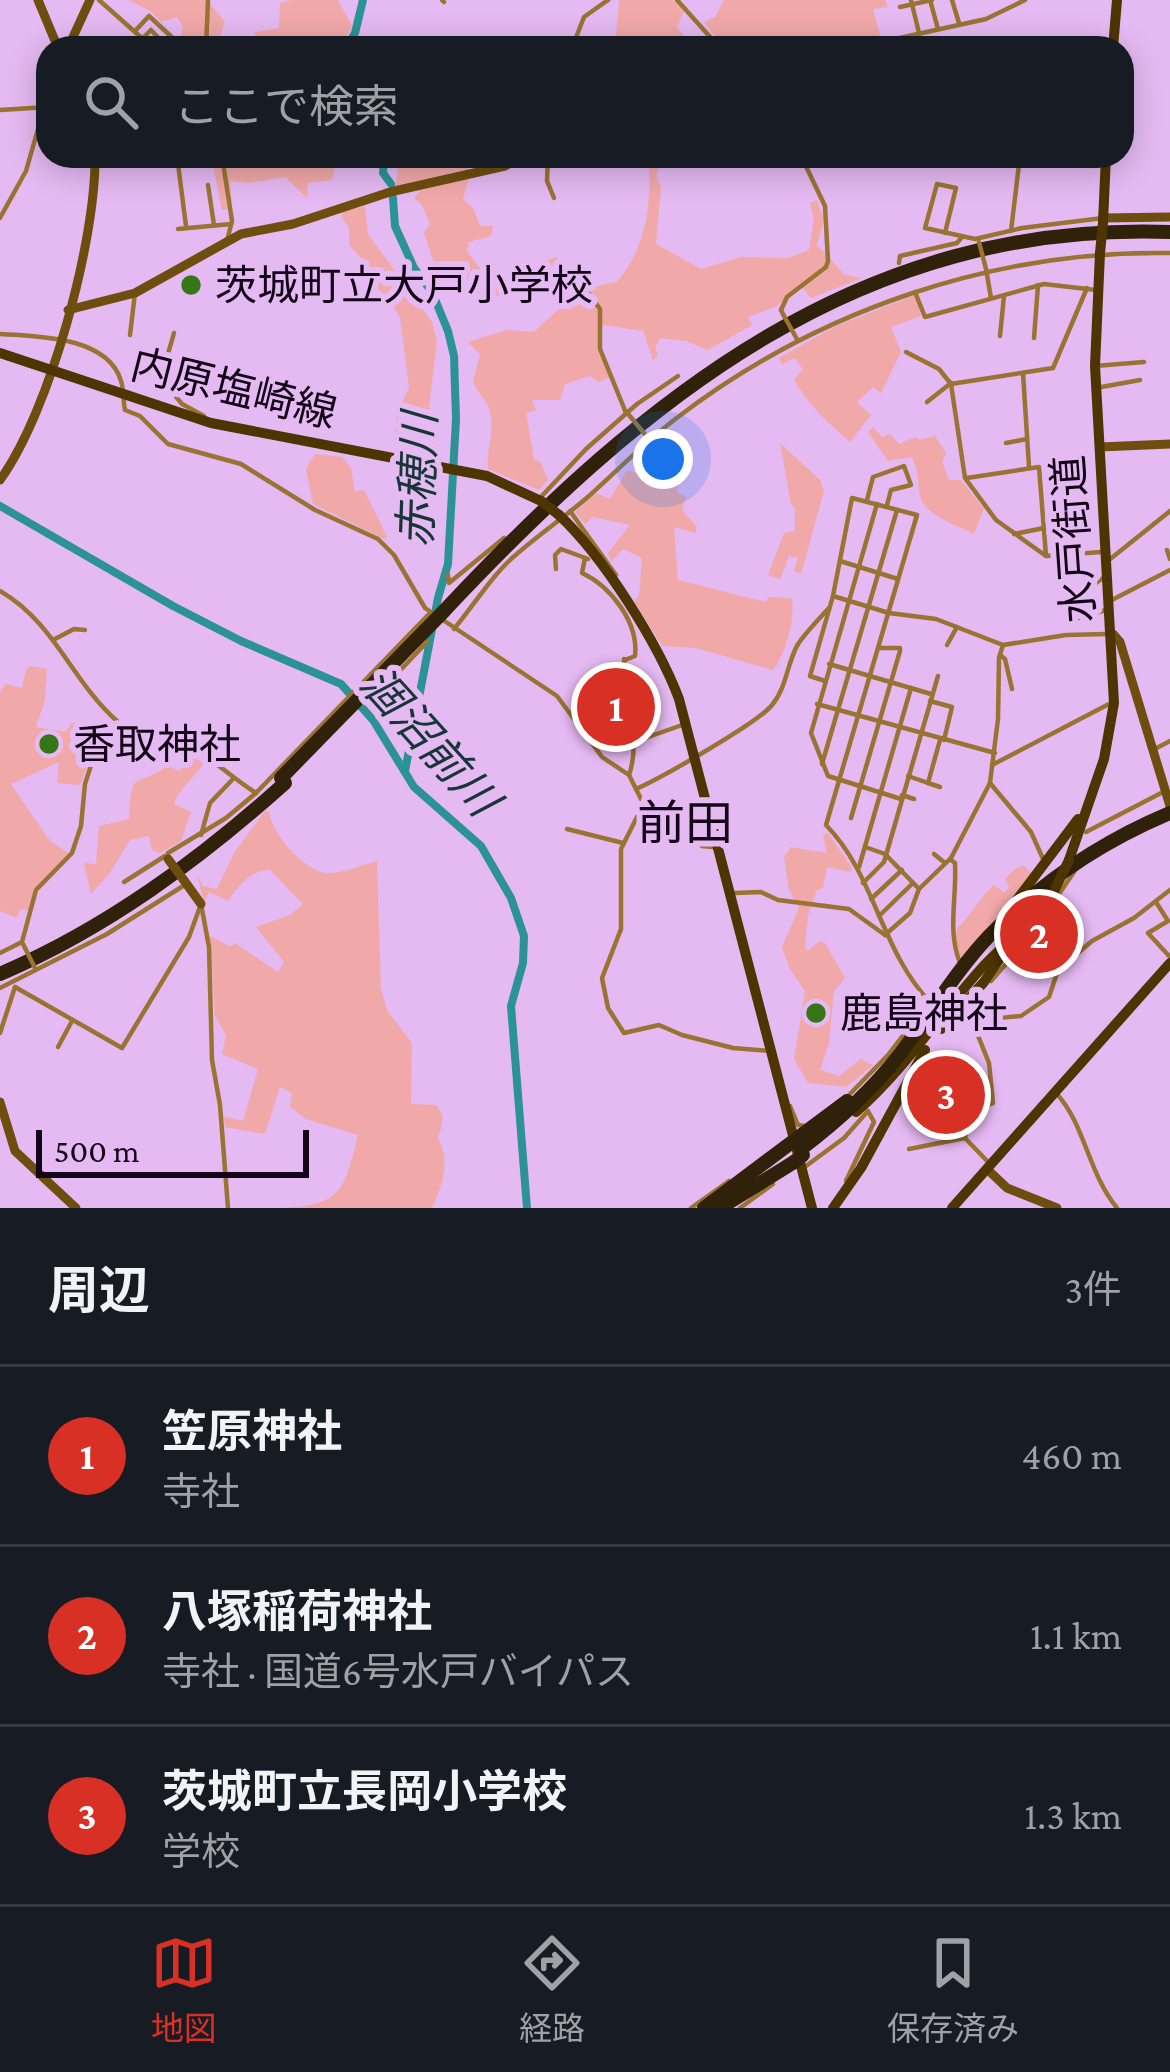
<!DOCTYPE html>
<html lang="ja">
<meta charset="utf-8">
<style>
body{margin:0;font-family:"Crimson Pro","Noto Sans JP",serif;background:#20242c;color:#f1f3f6}
.scale{position:absolute;left:36px;bottom:30px;width:273px;box-sizing:border-box;padding-left:12px;border:6px solid #130517;border-top:0;font-size:33px;line-height:42px;white-space:nowrap;color:#130517;-webkit-text-stroke:9px #e5b9f2;paint-order:stroke}
.you{position:absolute;left:663px;top:459px;width:42px;height:42px;margin:-30px;border:9px solid #fff;border-radius:50%;background:#1a73e8;box-shadow:0 0 0 18px #1a73e833}
.badge{display:grid;place-items:center;width:78px;height:78px;border-radius:50%;background:#d93025;color:#fff;font-size:39px;font-weight:700}
.pin{position:absolute;translate:-50% -50%;border:6px solid #fff;box-shadow:0 3px 12px #0006}
.list{margin:0;padding:0;list-style:none}
h2{display:flex;justify-content:space-between;align-items:center;height:156px;margin:0;padding:0 48px;font-size:51px}
h2 small{font-size:39px;font-weight:400;color:#9ea1a6}
.list li{display:grid;grid-template-columns:78px 1fr auto;gap:36px;align-items:center;box-sizing:border-box;height:180px;padding:0 48px;border-top:3px solid #363941}
.list b{display:block;font-size:45px;white-space:nowrap}
.list p{margin:0;font-size:39px;white-space:nowrap;color:#9ea1a6}
.list em{font-size:39px;font-style:normal;color:#9ea1a6}
.icon{flex:none;width:66px;height:66px;fill:none;stroke:currentColor;stroke-width:2;stroke-linecap:round;stroke-linejoin:round}
.map{position:relative;flex:none;width:1170px;height:1208px;overflow:hidden}
.search{position:absolute;background:#171b24;box-shadow:0 6px 30px #0003;left:36px;right:36px;top:36px;height:132px;display:flex;align-items:center;gap:30px;box-sizing:border-box;padding:0 42px;border-radius:36px;color:#9ea1a6;font-size:45px}
.sheet{height:696px;background:#171b24}
nav{display:flex;justify-content:space-around;align-items:center;box-sizing:border-box;height:168px;border-top:3px solid #363941;background:#171b24;font-size:33px;color:#9ea1a6}
nav a{display:grid;justify-items:center;gap:6px}
nav .on{color:#d93025}
.map>svg:first-child{display:block}
.green{fill:#f1a8a9}
.lines{fill:none;stroke-linecap:round;stroke-linejoin:round}
.river{stroke:#2b9396;stroke-width:8}
.street{stroke:#997332;stroke-width:4.5}
.secondary{stroke:#6e4e0e;stroke-width:9}
.primary{stroke:#4e3401;stroke-width:10}
.highway{stroke:#2f210a;stroke-width:14}
.street-bridge{stroke:#997332;stroke-width:4.5}
.secondary-bridge{stroke:#6e4e0e;stroke-width:9}
.primary-bridge{stroke:#4e3401;stroke-width:10}
.highway-bridge{stroke:#2f210a;stroke-width:14}
.poi-dot{fill:#357716;stroke:#e5b9f2;stroke-width:4.5}
.labels{text-anchor:middle;stroke-width:12;stroke-linejoin:round;paint-order:stroke}
.poi-label{font-size:42px;fill:#130517;stroke:#e5b9f2;text-anchor:start}
.street-label{font-size:42px;fill:#130517;stroke:#e5b9f2}
.water-label{font-size:45px;font-style:italic;fill:#173637;stroke:#e5b9f2}
.quarter-label{font-size:48px;fill:#130517;stroke:#e5b9f2}
</style>
<div class="map">
<svg width="1170" height="1208" viewBox="0 0 1170 1208">
<rect width="100%" height="100%" fill="#e5b9f2"/>
<!-- green -->
<g class="green">
<path d="M129,0H207L225,22L216,48H184L180,39L183,27L177,17L161,22L152,12Z"/>
<path d="M292,0H338L352,26L339,48H256L255,32L279,28L280,3Z"/>
<path d="M619,0H673L684,11L677,27L692,47L702,43L708,34L717,48H615Z"/>
<path d="M724,0H885L888,7L873,9L881,39L840,48H724L704,22L715,17Z"/>
<path d="M211,156H235L244,162C273,149 306,159 336,163L332,180L308,183L307,198L285,177L250,183L230,181L232,202L227,210H222Z"/>
<path d="M391,156H467L469,172L395,188L398,172Z"/>
<path d="M654,164H660L656,175L661,188L656,244L701,269L741,257L788,258L809,250L814,219L810,203L817,200L824,219L817,245L845,275L862,278L811,298L800,285L777,306L748,317L752,325L708,350L686,341L660,338L655,347L658,355L653,360L643,331L598,324V350L611,376L599,382L590,376L565,384L560,400H532L536,410L526,413L534,459L541,463L548,480L539,490L488,469C486,448 496,429 489,408C485,399 477,392 473,382L480,354L468,342L507,330L534,332C560,308 580,287 617,282C644,250 651,211 649,170Z"/>
<path d="M469,178L463,199L473,208L480,226H493L491,236L469,242L467,251L482,271L508,273L558,257L555,265L519,280L511,296H463L440,281L424,233L430,224L422,205L414,198L421,190Z"/>
<path d="M365,206L368,234L432,322L437,341L429,407L436,456L410,457L395,431L397,414L409,387L400,317L386,295L369,283L367,264L349,245V228L341,216L343,211Z"/>
<path d="M915,295L921,316L891,327L901,352L881,393L873,387L857,402L871,415L850,442C828,423 808,405 794,379L803,370L795,358L782,364L779,358L836,326Z"/>
<path d="M873,427L882,437L890,434L899,444L915,437L920,440L935,436L946,453L942,462L949,480H961L984,509L974,534C957,525 923,515 920,495C917,480 919,471 912,457L888,461L868,432Z"/>
<path d="M780,443L820,480L824,491L801,574L794,571L798,558L789,556L780,579L768,575L784,533L795,531V508L791,504Z"/>
<path d="M315,454L342,457L351,468L355,492L364,490L387,537L384,539L313,504L306,469Z"/>
<path d="M647,465L679,482L677,492L686,497L682,510L697,527L695,533L674,527L678,580L765,602L769,597L792,598C795,620 786,653 773,670L696,648L662,646L634,601L639,596L642,558L623,549L611,562L608,553L630,525L593,517L585,524L575,512L596,493L610,499L627,470L640,474Z"/>
<path d="M31,666L47,669L45,700L36,727L65,732L72,723L84,721L97,728L94,748L80,785L57,783L59,762L11,784L49,840L70,854C51,878 35,878 29,910L20,909L17,918L0,911V693L5,684L22,688L26,670Z"/>
<path d="M192,757L204,763C194,778 179,788 174,804L191,812L181,841L160,853L152,850L149,836L130,840L109,874L91,894L84,863L96,864L99,826L129,819C132,769 132,789 168,766L179,771Z"/>
<path d="M265,811H269C270,832 306,873 328,873C343,873 363,865 377,861L381,990L388,1012L412,1043L411,1104L437,1105L443,1118L438,1139C451,1160 442,1187 432,1208H278C339,1206 344,1194 358,1135L306,1119L290,1107L292,1093L280,1087L265,1134L225,1127L224,1117L243,1121L258,1069L222,1054L226,1036L215,1015L210,936L230,947L235,943L278,972L284,962L256,927L290,915L303,904L270,870C250,870 238,886 228,901L209,892L204,902L197,875L203,886L217,889L234,853Z"/>
<path d="M828,833L852,868L851,872L827,867L823,888L817,890L808,914L805,947L807,951L820,941L825,943L845,978L834,991L829,1043L820,1070L839,1076L861,1059L873,1065L846,1087L808,1083L794,1059L805,991L790,969L782,947L799,908L789,890L784,857L791,847L827,853L823,835Z"/>
<path d="M1024,866L1031,873C1013,902 989,933 964,957L959,956L955,945L957,928C973,914 977,900 994,885L1005,893L1009,887L1005,879L1016,868Z"/>
</g>
<g class="lines">
<!-- river -->
<g class="river">
<path d="M346,48L355,33L363,0"/>
<path d="M384,156L383,173L391,184"/>
<path d="M393,198L395,226L414,268L432,292L448,331L454,356L456,419L448,564L438,598L405,771"/>
<path d="M0,506L173,606L241,641L341,684L373,720L414,787L481,846L511,898L524,936L523,963L511,1006L527,1208"/>
</g>
<!-- street -->
<g class="street">
<path d="M99,0L153,48"/>
<path d="M442,0L444,2"/>
<path d="M677,0L720,48"/>
<path d="M911,0L919,33"/>
<path d="M930,0L938,29"/>
<path d="M952,0L959,23"/>
<path d="M900,7L932,0"/>
<path d="M135,31L149,16L176,41L169,47"/>
<path d="M144,37L151,30L168,48"/>
<path d="M206,48L208,0"/>
<path d="M572,48L584,17L608,0"/>
<path d="M854,48L986,19L1025,0"/>
<path d="M0,110L48,107"/>
<path d="M177,156L186,226"/>
<path d="M222,156L232,221L227,241"/>
<path d="M548,156L547,181L554,198"/>
<path d="M208,185L214,225"/>
<path d="M0,218L26,171L48,94"/>
<path d="M178,229L231,224"/>
<path d="M1011,231L1020,156"/>
<path d="M945,233L956,188L937,184L925,228L975,239L1022,228L1103,218"/>
<path d="M899,263L900,256L957,243L962,237"/>
<path d="M986,269L991,298"/>
<path d="M583,286L600,309V349L626,413"/>
<path d="M915,292L925,317L1044,284L1096,290"/>
<path d="M784,316L781,310L787,297L826,267L828,261L825,206L801,156"/>
<path d="M174,333L161,378L182,404L204,416"/>
<path d="M0,334C35,336 108,336 121,381C124,390 123,401 125,410L140,416L168,444L241,464L315,510L378,539L394,555L425,608L557,696L602,757L629,775L645,807L702,846L713,847"/>
<path d="M130,335L135,293"/>
<path d="M1000,336L1004,296"/>
<path d="M1034,338L1038,285"/>
<path d="M906,352L939,369L951,384L965,478L996,520L1046,556L1101,552"/>
<path d="M1095,366L1144,362"/>
<path d="M1023,373L1029,467"/>
<path d="M951,384L1053,368L1087,288"/>
<path d="M1096,388L1140,380"/>
<path d="M927,402L951,383"/>
<path d="M1006,443L1027,439"/>
<path d="M967,478L1039,467L1046,556"/>
<path d="M539,499L586,449L637,404L678,376"/>
<path d="M867,500L873,477L904,466L911,485L891,490L887,505"/>
<path d="M877,504L811,733L828,776L901,799"/>
<path d="M570,511L616,575"/>
<path d="M1014,534L1044,528"/>
<path d="M1167,550L1170,559"/>
<path d="M585,558L582,573C610,586 639,622 635,656L625,660"/>
<path d="M1109,560L1170,511"/>
<path d="M840,561L898,579"/>
<path d="M556,569L555,555L561,549L588,559"/>
<path d="M448,575L449,583L504,538"/>
<path d="M0,591C55,623 71,680 117,721C135,736 159,732 179,740C208,754 229,776 256,793"/>
<path d="M833,596L889,613L936,619L1003,645L1066,635L1107,634"/>
<path d="M1077,597L1103,578"/>
<path d="M1110,601L1170,570"/>
<path d="M1075,619L1106,610"/>
<path d="M454,629C474,605 494,572 518,553C541,533 566,516 589,496C619,469 646,441 678,417C818,310 994,250 1170,253"/>
<path d="M53,640L74,629L85,630"/>
<path d="M947,645L957,627"/>
<path d="M1000,655L1005,659L1012,689"/>
<path d="M624,659C624,696 642,738 629,775"/>
<path d="M829,664L931,694"/>
<path d="M825,681L810,676L833,596L852,498L917,515L826,825C875,875 881,951 930,1002"/>
<path d="M372,700L427,642"/>
<path d="M930,701L952,707L944,740"/>
<path d="M817,704L995,753"/>
<path d="M634,742L685,724"/>
<path d="M1153,750L1170,741"/>
<path d="M822,764L897,510"/>
<path d="M992,765L1109,704"/>
<path d="M908,776L928,783L940,740"/>
<path d="M928,783L940,787"/>
<path d="M990,783L1031,832L1044,861"/>
<path d="M636,789C659,779 758,723 772,705C787,687 787,663 798,644C806,632 819,619 829,608"/>
<path d="M902,795L914,799"/>
<path d="M643,805L621,849V929L602,978L608,1008L624,1033L659,1025L682,1035L733,1048L770,1051"/>
<path d="M851,818L900,651V648H879"/>
<path d="M567,829L623,843"/>
<path d="M1086,832L1165,791"/>
<path d="M201,835L210,803L232,780"/>
<path d="M865,847L885,854L919,889"/>
<path d="M934,854L945,863"/>
<path d="M168,859V853L226,818L256,793L430,613"/>
<path d="M950,859L955,863C957,898 947,931 960,963"/>
<path d="M859,867L911,688"/>
<path d="M124,882L165,856"/>
<path d="M863,883L884,862L938,676"/>
<path d="M735,893L761,892L778,900L849,909L885,935"/>
<path d="M871,899L902,870"/>
<path d="M1156,902L1168,921L1148,933L1170,957"/>
<path d="M201,904L209,947L212,1060L220,1105L228,1208"/>
<path d="M879,916L913,883"/>
<path d="M885,935L910,913L919,889L951,858L990,783L998,719L999,658L1003,645"/>
<path d="M0,953L22,942L36,890L72,853L81,826L85,784L93,759L119,723"/>
<path d="M991,981L1029,938L1076,869"/>
<path d="M15,987L122,1048L189,937L201,904"/>
<path d="M0,988L107,934L183,886"/>
<path d="M967,1008L989,1063L993,1103L970,1111L965,1138L989,1163"/>
<path d="M973,1020L1021,1016L1049,997L1058,970L1092,941L1134,918L1170,890"/>
<path d="M0,1033L15,987"/>
<path d="M58,1047L72,1021"/>
<path d="M1056,1093C1085,1124 1088,1173 1117,1208"/>
<path d="M849,1095L888,1055L927,1004"/>
<path d="M790,1106L798,1125L805,1126"/>
<path d="M909,1149L965,1138"/>
<path d="M806,1166L844,1138L868,1111L874,1122L846,1181"/>
<path d="M691,1208L729,1181"/>
<path d="M740,1208L773,1184"/>
</g>
<!-- secondary -->
<g class="secondary">
<path d="M38,0L58,48"/>
<path d="M68,48L90,0"/>
<path d="M1087,48L1113,45"/>
<path d="M584,156L617,160L799,156"/>
<path d="M1103,218L1170,217"/>
<path d="M68,310L135,293L241,234L293,224L390,192L505,166L523,156"/>
<path d="M1100,447L1170,444"/>
<path d="M0,480C50,411 96,241 95,156"/>
<path d="M1113,634L1120,642L1170,806"/>
<path d="M183,879L201,904"/>
<path d="M0,1102L15,1151L76,1208"/>
<path d="M987,1169L1007,1188L1057,1208"/>
</g>
<!-- primary -->
<g class="primary">
<path d="M1113,48L1117,0"/>
<path d="M1103,222L1106,156"/>
<path d="M0,353L211,423L487,476L541,501"/>
<path d="M559,515C603,556 658,643 679,699L812,1208"/>
<path d="M1069,860L1104,759L1114,703L1095,366L1100,253"/>
<path d="M1010,909L1078,819"/>
<path d="M1011,937L1046,892"/>
<path d="M941,1029L984,982L1004,952"/>
<path d="M856,1112C904,1070 937,1018 979,971C1005,941 1036,925 1055,889"/>
<path d="M833,1208L861,1168L925,1050"/>
<path d="M952,1208L1170,963"/>
</g>
<!-- highway -->
<g class="highway">
<path d="M444,611C644,398 859,221 1170,232"/>
<path d="M0,974C107,928 199,860 285,783"/>
<path d="M801,1149C838,1121 872,1090 900,1054C930,1015 955,972 989,936C1041,882 1101,842 1170,813"/>
<path d="M704,1208L847,1101"/>
<path d="M720,1208L794,1162"/>
</g>
<!-- street-bridge -->
<g class="street-bridge">
<path d="M979,242L986,269"/>
<path d="M784,316L798,341"/>
<path d="M629,415L648,438"/>
<path d="M23,944L35,968"/>
</g>
<!-- secondary-bridge -->
<path class="secondary-bridge" d="M168,859L183,879"/>
<!-- primary-bridge -->
<g class="primary-bridge">
<path d="M1100,253L1103,222"/>
<path d="M541,501L559,515"/>
<path d="M1055,889L1069,860"/>
</g>
<!-- highway-bridge -->
<g class="highway-bridge">
<path d="M281,778L444,611"/>
<path d="M794,1162L803,1155"/>
</g>
</g>
<!-- markers -->
<g class="poi-dot">
<circle cx="191" cy="285" r="12"/>
<circle cx="49" cy="744" r="12"/>
<circle cx="816" cy="1013" r="12"/>
</g>
<g class="labels">
<!-- poi labels -->
<g class="poi-label">
<text x="215" y="300">茨城町立大戸小学校</text>
<text x="73" y="759">香取神社</text>
<text x="840" y="1028">鹿島神社</text>
</g>
<!-- street labels -->
<g class="street-label">
<text transform="translate(234 388) rotate(14)" y="15">内原塩崎線</text>
<text transform="translate(1073 539) rotate(-94)" y="15">水戸街道</text>
</g>
<!-- water labels -->
<g class="water-label">
<text transform="translate(417 480) rotate(-88)" y="16">赤穂川</text>
<text transform="translate(430 741) rotate(48)" y="16">涸沼前川</text>
</g>
<!-- quarter labels -->
<g class="quarter-label">
<text x="685" y="840">前田</text>
</g>
</g>
</svg>
<div class="scale">500 m</div>
<div class="you"></div>
<div class="pin badge" style="left:616px;top:707px">1</div>
<div class="pin badge" style="left:1039px;top:934px">2</div>
<div class="pin badge" style="left:946px;top:1095px">3</div>
<div class="search"><svg class="icon" aria-label="search" viewBox="0 0 24 24"><circle cx="10" cy="10" r="6"/><path d="M15 15l6 6"/></svg>ここで検索</div>
</div>
<section class="sheet">
<h2>周辺<small>3件</small></h2>
<ul class="list">
<li><span class="badge">1</span><div><b>笠原神社</b><p>寺社</p></div><em>460 m</em></li>
<li><span class="badge">2</span><div><b>八塚稲荷神社</b><p>寺社 · 国道6号水戸バイパス</p></div><em>1.1 km</em></li>
<li><span class="badge">3</span><div><b>茨城町立長岡小学校</b><p>学校</p></div><em>1.3 km</em></li>
</ul>
</section>
<nav>
<a class="on"><svg class="icon" aria-label="map" viewBox="0 0 24 24"><path d="M3 6l6-2 6 2 6-2v14l-6 2-6-2-6 2zM9 4v14M15 6v14"/></svg>地図</a>
<a><svg class="icon" aria-label="directions" viewBox="0 0 24 24"><path d="M12 3l9 9-9 9-9-9zM9 14v-3h6M13 9l2 2-2 2"/></svg>経路</a>
<a><svg class="icon" aria-label="saved" viewBox="0 0 24 24"><path d="M7 4h10v16l-5-4-5 4z"/></svg>保存済み</a>
</nav>
